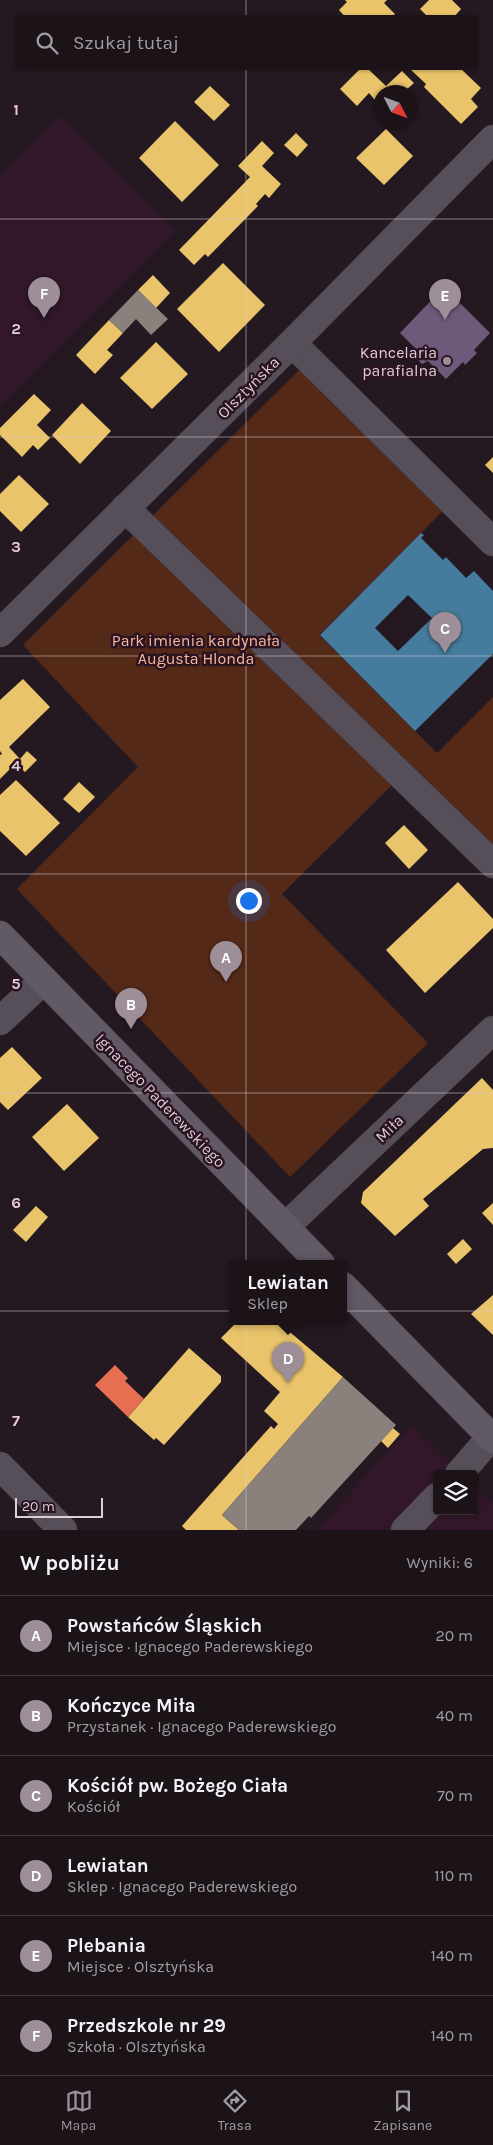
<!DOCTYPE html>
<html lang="pl">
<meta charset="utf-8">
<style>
body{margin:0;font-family:Karla,sans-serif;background:#251c22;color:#f1f3f6}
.controls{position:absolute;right:15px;bottom:15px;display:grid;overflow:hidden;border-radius:5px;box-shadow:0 1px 4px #0004}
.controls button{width:45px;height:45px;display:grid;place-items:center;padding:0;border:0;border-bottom:1px solid #3a3238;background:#1c1319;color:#f1f3f6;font:25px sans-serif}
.compass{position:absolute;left:373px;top:85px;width:45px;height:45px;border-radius:50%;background:#1c1319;box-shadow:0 1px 4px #0004;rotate:132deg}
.scale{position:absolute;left:15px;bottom:12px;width:88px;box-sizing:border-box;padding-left:5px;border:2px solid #ddcdd6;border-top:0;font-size:14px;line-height:18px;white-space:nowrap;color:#ddcdd6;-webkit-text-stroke:4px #2a1422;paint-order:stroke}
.you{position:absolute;left:248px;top:900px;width:18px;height:18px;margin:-12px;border:4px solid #fff;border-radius:50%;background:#1a73e8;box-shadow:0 0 0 8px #1a73e833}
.badge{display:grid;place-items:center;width:32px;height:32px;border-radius:50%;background:#9d8e97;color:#fff;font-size:16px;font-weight:700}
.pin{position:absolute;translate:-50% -41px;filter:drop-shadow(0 1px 2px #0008)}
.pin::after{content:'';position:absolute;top:26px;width:18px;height:15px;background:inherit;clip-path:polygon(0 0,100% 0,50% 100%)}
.popup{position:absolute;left:229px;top:1260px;width:118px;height:65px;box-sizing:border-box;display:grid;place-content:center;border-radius:5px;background:#1c1319;filter:drop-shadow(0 1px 4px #0005);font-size:16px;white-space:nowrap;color:#a09ea2}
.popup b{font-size:19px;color:#f1f3f6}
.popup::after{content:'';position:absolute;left:50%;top:100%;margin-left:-10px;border:10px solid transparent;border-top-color:#1c1319}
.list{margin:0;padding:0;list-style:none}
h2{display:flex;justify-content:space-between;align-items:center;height:65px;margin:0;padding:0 20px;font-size:21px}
h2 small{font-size:16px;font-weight:400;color:#a09ea2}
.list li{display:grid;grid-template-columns:32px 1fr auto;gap:15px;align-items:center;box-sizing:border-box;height:80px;padding:0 20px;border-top:1px solid #3a3238}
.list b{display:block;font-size:19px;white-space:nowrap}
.list p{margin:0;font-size:16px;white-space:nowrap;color:#a09ea2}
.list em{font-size:16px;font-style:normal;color:#a09ea2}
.icon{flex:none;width:28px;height:28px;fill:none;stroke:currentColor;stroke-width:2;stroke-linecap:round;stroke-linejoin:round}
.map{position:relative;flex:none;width:493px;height:1530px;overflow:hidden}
.search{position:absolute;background:#1c1319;box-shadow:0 1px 4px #0004;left:15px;right:15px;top:15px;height:55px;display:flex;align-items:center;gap:12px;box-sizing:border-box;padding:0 18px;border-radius:5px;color:#a09ea2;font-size:19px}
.sheet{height:545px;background:#1c1319}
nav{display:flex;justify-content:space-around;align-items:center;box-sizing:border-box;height:70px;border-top:1px solid #3a3238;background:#1c1319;font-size:14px;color:#a09ea2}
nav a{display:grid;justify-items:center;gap:2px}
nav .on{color:#9d8e97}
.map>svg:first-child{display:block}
.built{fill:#311729}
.green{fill:#552917}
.homes{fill:#e9c46a}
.shops{fill:#e76f51}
.offices{fill:#6d597a}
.public{fill:#457b9d;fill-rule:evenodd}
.industry{fill:#8a817c}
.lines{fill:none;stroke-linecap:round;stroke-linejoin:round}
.minor-casing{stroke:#3e3339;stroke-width:29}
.major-casing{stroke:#3e3339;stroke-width:29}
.minor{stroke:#564f59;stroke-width:28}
.major{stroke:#615965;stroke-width:28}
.grid{fill:none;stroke:#ddcdd6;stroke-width:1;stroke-opacity:0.55}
.poi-dot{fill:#9d8e97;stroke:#2a1422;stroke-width:2}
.labels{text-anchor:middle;stroke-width:5;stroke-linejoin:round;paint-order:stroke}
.poi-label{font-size:16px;fill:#ddcdd6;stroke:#2a1422;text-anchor:end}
.street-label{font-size:16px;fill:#ddcdd6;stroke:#2a1422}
.park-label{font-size:16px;fill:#f8b69a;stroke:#2a1422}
.grid-label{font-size:16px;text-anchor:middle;font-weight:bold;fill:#ddcdd6;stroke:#2a1422;stroke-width:5;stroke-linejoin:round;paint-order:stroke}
</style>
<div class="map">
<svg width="493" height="1530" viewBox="0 0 493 1530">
<rect width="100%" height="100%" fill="#251921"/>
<!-- built -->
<g class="built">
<path d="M60,116L175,231L0,406V176Z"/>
<path d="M412,1425L462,1474H437V1511H474V1485L493,1503V1530H317Z"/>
</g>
<!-- green -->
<path class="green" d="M304,365L446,508L319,635L437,753L493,697V878L395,782L282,894L428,1043L290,1177L17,889L138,767L23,645Z"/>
<!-- homes -->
<g class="homes">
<path d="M345,0H387L384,3L395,14L391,18H346L339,10L347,2Z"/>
<path d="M429,0H452L461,9L453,18H429L420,9Z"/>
<path d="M361,68H367L386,86L402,71L414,83L404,92H380V106L369,93L357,106L340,89Z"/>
<path d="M409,68H460L481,88L471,99L478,107L461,124L424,87L426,84Z"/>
<path d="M210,86L230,105L214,121L194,102Z"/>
<path d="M175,121L219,165L182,202L139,158Z"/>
<path d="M386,129L413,156L384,185L356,158Z"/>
<path d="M296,133L308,145L297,157L284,145Z"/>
<path d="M262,141L274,153L262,166L281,184L269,198L265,194L256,204L258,206L208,257L205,254L194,265L179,250L250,177L238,166Z"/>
<path d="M223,263L265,305L219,352L177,309Z"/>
<path d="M153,275L170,293L156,308L138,290Z"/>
<path d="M109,320L123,333L107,350L113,355L95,374L76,355Z"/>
<path d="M156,342L188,374L152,409L120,378Z"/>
<path d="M34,394L51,410L37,425L50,438L38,450L33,445L22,457L0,435V428Z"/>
<path d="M82,403L111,431L80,464L52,435Z"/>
<path d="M493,457V473L485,465Z"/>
<path d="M19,475L49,504L21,532L0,511V494Z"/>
<path d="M23,679L50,707L9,747L20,759L27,751L37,760L25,772L16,763L0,779V755L2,754L0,751V700Z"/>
<path d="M16,780L60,823L26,856L0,831V795Z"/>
<path d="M79,782L95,797L79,813L63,799Z"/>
<path d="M404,825L428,850L409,869L385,843Z"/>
<path d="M458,882L493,919V928L425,993L386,950Z"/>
<path d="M12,1047L42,1078L8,1110L0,1102V1058Z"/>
<path d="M482,1078L493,1090V1148L483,1149L423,1199L429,1206L395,1236L361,1203L363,1192Z"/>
<path d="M67,1104L99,1138L64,1171L32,1137Z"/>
<path d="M493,1203V1225L482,1213Z"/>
<path d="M36,1206L48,1217L26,1242L13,1230Z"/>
<path d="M463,1239L472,1249L456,1264L447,1254Z"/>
<path d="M493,1295V1335L471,1314Z"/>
<path d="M237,1322H278L343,1377L222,1515L239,1530H186L182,1526L271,1426L274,1429L278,1424L264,1411L280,1392L221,1338Z"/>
<path d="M189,1348L221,1376V1382L164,1445L156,1438L154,1440L128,1417Z"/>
<path d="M393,1428L400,1434L388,1448L381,1441Z"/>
</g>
<!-- shops -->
<path class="shops" d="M115,1365L128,1378L125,1381L144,1399L128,1417L95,1385Z"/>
<!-- offices -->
<path class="offices" d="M444,287L490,333L474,350L477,353L465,365L463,362L446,379L428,361L422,364L416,358L419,352L400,333Z"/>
<!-- public -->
<path class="public" d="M421,533L424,535L421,538L443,560L446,557L466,578L474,571L493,591V654L415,731L320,635ZM408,595L432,618L398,651L375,628Z"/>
<!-- industry -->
<g class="industry">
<path d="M138,290L168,319L151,335L136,319L123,333L109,320Z"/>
<path d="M343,1377L396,1425L311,1518L309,1516L296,1530H239L222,1515Z"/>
</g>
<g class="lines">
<defs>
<g id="minor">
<path d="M292,343L493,542"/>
<path d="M125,508L493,864"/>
<path d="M0,633L292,343L493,139"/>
<path d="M0,1021L44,980"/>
<path d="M285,1227L493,1030"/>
<path d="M0,1466L63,1530"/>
<path d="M459,1474L491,1437"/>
<path d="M405,1530L437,1497"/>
</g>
<g id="major">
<path d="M0,935L321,1264"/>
<path d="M343,1286L493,1439"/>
</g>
</defs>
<!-- minor casing -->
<use href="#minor" class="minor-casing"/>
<!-- major casing -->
<use href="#major" class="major-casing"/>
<!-- minor -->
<use href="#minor" class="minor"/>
<!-- major -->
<use href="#major" class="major"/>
</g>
<!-- grid -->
<path class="grid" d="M246,0V18M246,68V1530M0,219H493M0,437H493M0,656H493M0,874H493M0,1093H493M0,1311H493"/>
<!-- markers -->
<circle class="poi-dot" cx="447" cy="361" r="5"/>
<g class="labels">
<!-- poi labels -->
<g class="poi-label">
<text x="437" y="358">Kancelaria<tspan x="437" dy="18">parafialna</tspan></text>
</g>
<!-- street labels -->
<g class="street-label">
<text transform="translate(248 387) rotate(-45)" y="6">Olsztyńska</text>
<text transform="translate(161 1100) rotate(46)" y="6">Ignacego Paderewskiego</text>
<text transform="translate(389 1128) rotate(-44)" y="6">Miła</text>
</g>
<!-- park labels -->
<g class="park-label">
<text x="196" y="646">Park imienia kardynała<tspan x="196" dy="18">Augusta Hlonda</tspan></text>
</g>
</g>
<g class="grid-label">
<text x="16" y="115">1</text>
<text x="16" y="334">2</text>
<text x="16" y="552">3</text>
<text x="16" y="771">4</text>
<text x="16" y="989">5</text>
<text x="16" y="1208">6</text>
<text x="16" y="1426">7</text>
</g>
</svg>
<div class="controls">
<button><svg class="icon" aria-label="layers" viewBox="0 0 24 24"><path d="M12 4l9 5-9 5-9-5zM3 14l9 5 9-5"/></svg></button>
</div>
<svg class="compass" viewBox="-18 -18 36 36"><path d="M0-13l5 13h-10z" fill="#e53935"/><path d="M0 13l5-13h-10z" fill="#a09ea2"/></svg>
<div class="scale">20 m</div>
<div class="you"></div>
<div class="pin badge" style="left:226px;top:982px">A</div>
<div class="pin badge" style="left:131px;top:1029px">B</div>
<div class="pin badge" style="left:445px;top:653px">C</div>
<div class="pin badge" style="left:288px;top:1383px">D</div>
<div class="popup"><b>Lewiatan</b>Sklep</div>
<div class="pin badge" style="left:445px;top:320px">E</div>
<div class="pin badge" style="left:44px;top:318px">F</div>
<div class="search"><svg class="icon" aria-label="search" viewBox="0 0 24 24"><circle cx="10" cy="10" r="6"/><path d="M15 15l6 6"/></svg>Szukaj tutaj</div>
</div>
<section class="sheet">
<h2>W pobliżu<small>Wyniki: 6</small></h2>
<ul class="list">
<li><span class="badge">A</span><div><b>Powstańców Śląskich</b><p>Miejsce · Ignacego Paderewskiego</p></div><em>20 m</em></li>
<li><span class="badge">B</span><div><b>Kończyce Miła</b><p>Przystanek · Ignacego Paderewskiego</p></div><em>40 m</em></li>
<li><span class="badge">C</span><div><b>Kościół pw. Bożego Ciała</b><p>Kościół</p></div><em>70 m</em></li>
<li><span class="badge">D</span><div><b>Lewiatan</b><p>Sklep · Ignacego Paderewskiego</p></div><em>110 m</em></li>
<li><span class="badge">E</span><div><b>Plebania</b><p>Miejsce · Olsztyńska</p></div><em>140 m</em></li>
<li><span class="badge">F</span><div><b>Przedszkole nr 29</b><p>Szkoła · Olsztyńska</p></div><em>140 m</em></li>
</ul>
</section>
<nav>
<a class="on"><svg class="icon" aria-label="map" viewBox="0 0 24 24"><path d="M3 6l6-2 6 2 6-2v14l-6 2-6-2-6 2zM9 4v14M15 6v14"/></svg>Mapa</a>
<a><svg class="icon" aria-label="directions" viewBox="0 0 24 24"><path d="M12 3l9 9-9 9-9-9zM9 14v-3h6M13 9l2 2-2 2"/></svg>Trasa</a>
<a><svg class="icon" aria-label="saved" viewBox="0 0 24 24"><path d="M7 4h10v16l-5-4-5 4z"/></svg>Zapisane</a>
</nav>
